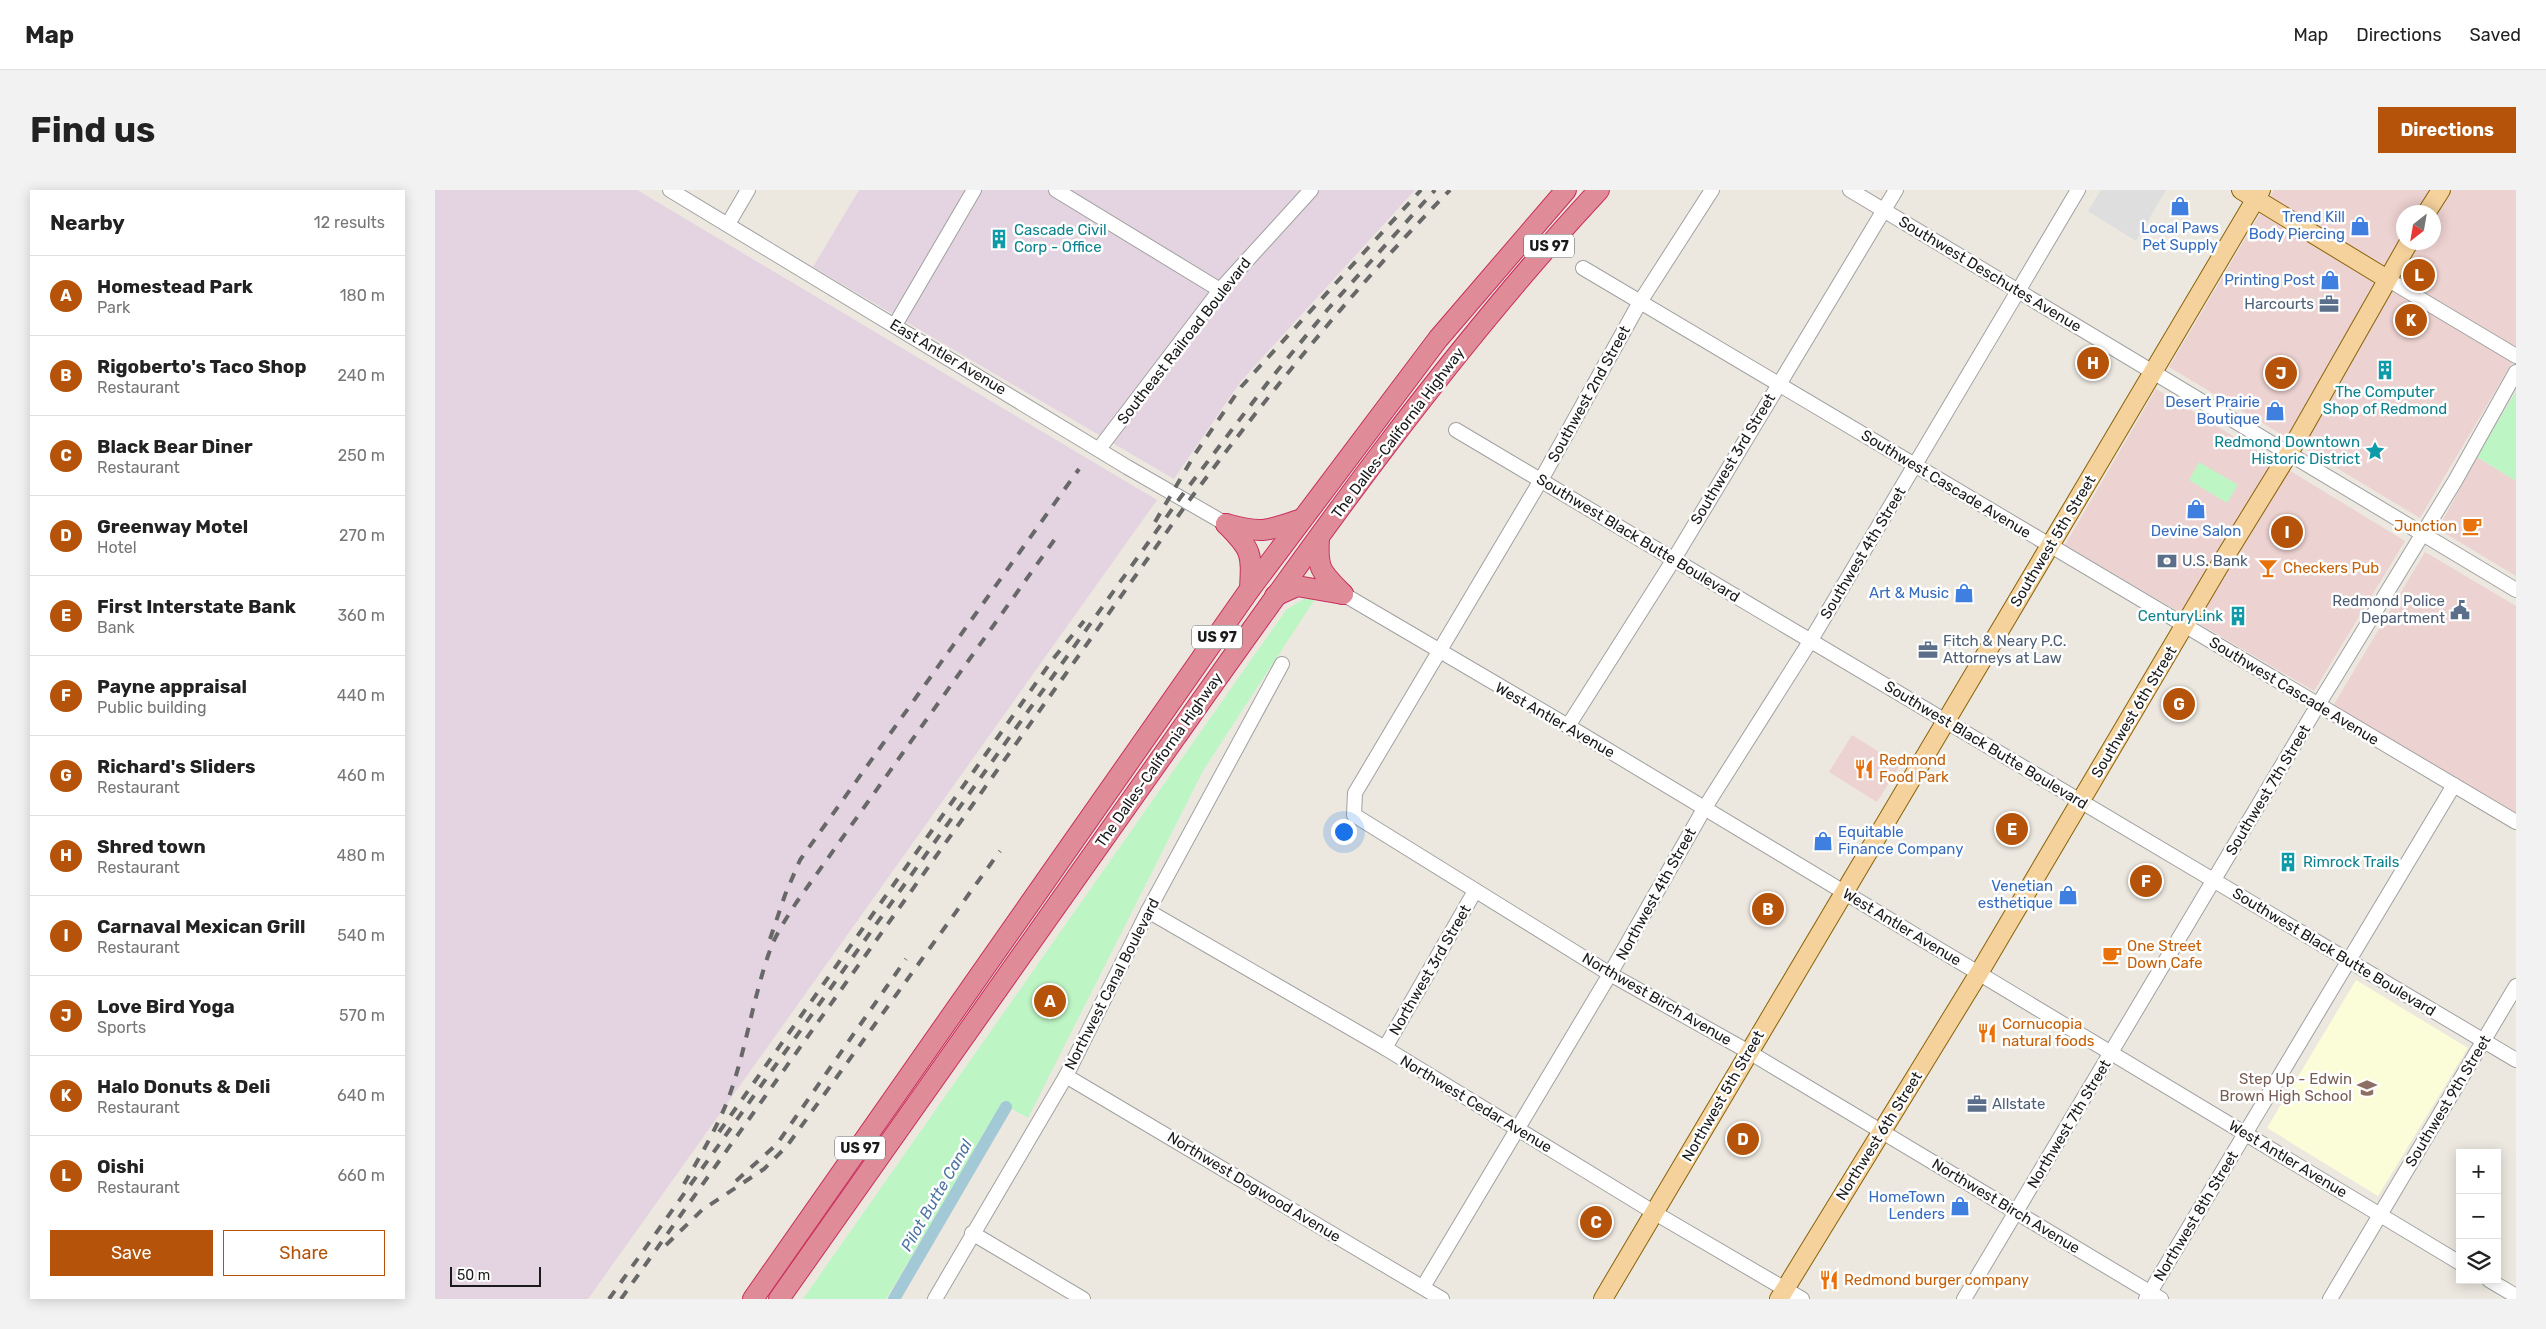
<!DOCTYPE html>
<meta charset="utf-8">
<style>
body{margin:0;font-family:Rubik,sans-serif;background:#f2f2f2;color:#222}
.controls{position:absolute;right:15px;bottom:15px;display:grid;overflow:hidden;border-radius:0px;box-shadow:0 2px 12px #0003}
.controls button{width:45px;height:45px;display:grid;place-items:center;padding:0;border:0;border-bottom:1px solid #e0e0e0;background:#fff;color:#222;font:25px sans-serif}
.compass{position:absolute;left:1961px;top:15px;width:45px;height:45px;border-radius:50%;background:#fff;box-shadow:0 2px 12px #0003;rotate:211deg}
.scale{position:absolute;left:15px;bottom:12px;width:91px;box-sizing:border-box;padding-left:5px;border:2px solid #1a1a1a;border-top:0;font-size:14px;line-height:18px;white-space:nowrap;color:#1a1a1a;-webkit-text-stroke:4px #fff;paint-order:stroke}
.you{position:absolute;left:908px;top:641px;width:18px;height:18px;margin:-12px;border:4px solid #fff;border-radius:50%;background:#1a73e8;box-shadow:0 0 0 8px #1a73e833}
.badge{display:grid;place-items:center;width:32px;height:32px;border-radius:50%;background:#b45309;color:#fff;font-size:16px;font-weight:700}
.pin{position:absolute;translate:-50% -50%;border:2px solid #fff;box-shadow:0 1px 5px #0006}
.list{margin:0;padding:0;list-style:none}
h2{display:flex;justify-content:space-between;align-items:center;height:65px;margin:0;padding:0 20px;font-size:21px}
h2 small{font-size:16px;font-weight:400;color:#767676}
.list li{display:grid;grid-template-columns:32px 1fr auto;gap:15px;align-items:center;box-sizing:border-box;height:80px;padding:0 20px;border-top:1px solid #e0e0e0}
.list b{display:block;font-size:19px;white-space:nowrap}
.list p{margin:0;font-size:16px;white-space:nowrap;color:#767676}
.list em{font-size:16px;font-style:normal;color:#767676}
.actions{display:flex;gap:10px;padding:15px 20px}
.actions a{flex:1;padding:11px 0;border:1px solid #b45309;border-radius:0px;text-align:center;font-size:18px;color:#b45309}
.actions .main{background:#b45309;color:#fff}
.icon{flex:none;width:28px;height:28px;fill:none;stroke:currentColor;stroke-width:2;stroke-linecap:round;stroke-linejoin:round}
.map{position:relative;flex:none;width:2081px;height:1109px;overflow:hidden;border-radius:0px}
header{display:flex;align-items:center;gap:30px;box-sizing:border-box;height:70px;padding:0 25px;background:#fff;border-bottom:1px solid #e0e0e0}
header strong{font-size:24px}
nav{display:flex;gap:28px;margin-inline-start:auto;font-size:18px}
.intro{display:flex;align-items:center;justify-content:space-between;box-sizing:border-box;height:120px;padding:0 30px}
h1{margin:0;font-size:35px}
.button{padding:12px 22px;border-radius:0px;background:#b45309;color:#fff;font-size:18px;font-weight:700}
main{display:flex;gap:30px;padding:0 30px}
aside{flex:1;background:#fff;border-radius:0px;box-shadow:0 2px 12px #0003}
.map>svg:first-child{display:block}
.commercial{fill:#ecd2d0;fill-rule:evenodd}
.industrial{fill:#e4d3e0}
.education{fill:#fbfcd8}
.park{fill:#bef5c5}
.parking{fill:#dedede}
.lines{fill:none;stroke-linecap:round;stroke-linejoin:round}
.canal{stroke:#a3c9d7;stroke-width:12}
.minor-casing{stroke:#a1a1a1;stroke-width:16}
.major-casing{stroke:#886309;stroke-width:20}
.highway-casing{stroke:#c92e5d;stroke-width:22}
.minor{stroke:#fff;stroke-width:14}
.major{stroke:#f5d29c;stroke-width:18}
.highway{stroke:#df8c98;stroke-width:20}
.rail{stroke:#686868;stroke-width:4;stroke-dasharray:10 10;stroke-linecap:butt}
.labels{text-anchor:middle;stroke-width:5;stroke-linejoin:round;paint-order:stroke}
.shield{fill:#fff;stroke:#5f5f5f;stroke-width:1}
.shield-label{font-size:14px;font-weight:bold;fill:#1a1a1a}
.shop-label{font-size:15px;fill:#366cbe;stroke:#fff;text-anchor:end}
.culture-label{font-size:15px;fill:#0d838f;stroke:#fff;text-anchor:start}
.street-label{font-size:15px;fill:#1a1a1a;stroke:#fff}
.service-label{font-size:15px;fill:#4e5e75;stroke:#fff;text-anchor:start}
.food-label{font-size:15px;fill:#c56008;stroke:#fff;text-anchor:start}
.education-label{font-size:15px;fill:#785e54;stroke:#fff;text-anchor:end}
.water-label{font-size:16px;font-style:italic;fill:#4e75a3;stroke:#fff}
</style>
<header>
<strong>Map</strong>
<nav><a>Map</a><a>Directions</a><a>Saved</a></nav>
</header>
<div class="intro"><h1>Find us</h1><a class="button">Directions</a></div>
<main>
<aside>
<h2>Nearby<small>12 results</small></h2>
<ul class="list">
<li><span class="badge">A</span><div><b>Homestead Park</b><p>Park</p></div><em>180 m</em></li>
<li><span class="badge">B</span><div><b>Rigoberto's Taco Shop</b><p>Restaurant</p></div><em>240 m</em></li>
<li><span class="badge">C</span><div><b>Black Bear Diner</b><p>Restaurant</p></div><em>250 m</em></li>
<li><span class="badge">D</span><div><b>Greenway Motel</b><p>Hotel</p></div><em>270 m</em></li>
<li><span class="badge">E</span><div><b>First Interstate Bank</b><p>Bank</p></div><em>360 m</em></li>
<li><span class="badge">F</span><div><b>Payne appraisal</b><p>Public building</p></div><em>440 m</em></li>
<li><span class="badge">G</span><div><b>Richard's Sliders</b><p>Restaurant</p></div><em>460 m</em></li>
<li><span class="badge">H</span><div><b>Shred town</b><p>Restaurant</p></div><em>480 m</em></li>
<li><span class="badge">I</span><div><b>Carnaval Mexican Grill</b><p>Restaurant</p></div><em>540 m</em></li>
<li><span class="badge">J</span><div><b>Love Bird Yoga</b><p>Sports</p></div><em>570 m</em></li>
<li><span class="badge">K</span><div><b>Halo Donuts &amp; Deli</b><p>Restaurant</p></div><em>640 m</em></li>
<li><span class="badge">L</span><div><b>Oishi</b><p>Restaurant</p></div><em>660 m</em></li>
</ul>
<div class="actions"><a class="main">Save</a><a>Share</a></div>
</aside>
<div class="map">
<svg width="2081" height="1109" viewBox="0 0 2081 1109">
<rect width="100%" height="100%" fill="#ece8e0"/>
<!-- commercial -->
<g class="commercial">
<path d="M1839,0H2081V166L1985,328L1734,177ZM1968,22H1998V52H1968Z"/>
<path d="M1721,199L1970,351L1879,501L1630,355Z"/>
<path d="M2042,267L2081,291V386L2003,339Z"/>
<path d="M1990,362L2081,416V624L1898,516Z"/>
<path d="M1417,545L1465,575L1442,612L1394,582Z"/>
</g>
<!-- industrial -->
<g class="industrial">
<path d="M0,0H202L722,310L153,1109H0Z"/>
<path d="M424,0H980L806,191L739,289L378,77Z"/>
</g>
<!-- education -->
<path class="education" d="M1921,790L2033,858L1943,1006L1832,938Z"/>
<!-- park -->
<g class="park">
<path d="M2081,201V291L2042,267Z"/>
<path d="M1764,272L1803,295L1792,313L1754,290Z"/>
<path d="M869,409H880L769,579L593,928L568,914L451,1109H368L851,420Z"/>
</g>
<!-- parking -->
<path class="parking" d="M1666,0H1731L1701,51L1653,21Z"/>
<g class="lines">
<!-- canal -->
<path class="canal" d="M459,1109L571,917"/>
<defs>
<g id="minor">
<path d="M235,0L692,277L791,334"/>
<path d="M621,0L785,100"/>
<path d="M1277,0L1205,112L1106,290L920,603L919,625L1175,784L1314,862L1726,1109"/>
<path d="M1415,0L2081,400"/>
<path d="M293,34L313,0"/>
<path d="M1148,78L2081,632"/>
<path d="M1952,89L2081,166"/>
<path d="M460,135L539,0"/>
<path d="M1021,240L2081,870"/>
<path d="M664,259L785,100L876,0"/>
<path d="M908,404L1133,536L2025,1073"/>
<path d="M1133,536L1239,369L1461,0"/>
<path d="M713,721L950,858L1220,1023L1367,1109"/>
<path d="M950,858L1040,701"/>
<path d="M631,886L1007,1109"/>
<path d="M537,1043L648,1109"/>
<path d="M2054,1090L2081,1106"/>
<path d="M988,1097L1175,784L1269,619L1376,450L1643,0"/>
<path d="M500,1109L631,886L713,721L847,474"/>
<path d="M1529,1109L1883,515L2020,291L2081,182"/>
<path d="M1711,1109L2019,595"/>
<path d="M1895,1109L2081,796"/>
</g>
<g id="major">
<path d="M1806,0L1952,89"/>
<path d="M1992,22L2006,0"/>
<path d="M1168,1109L1826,0"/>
<path d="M1344,1109L1544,783L1785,375L1854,263L1974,52"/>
</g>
<g id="highway">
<path d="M791,334C828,344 832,341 867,329"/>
<path d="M791,334C817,360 817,363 815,399"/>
<path d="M884,348C882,380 886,382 908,404"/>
<path d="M840,406L862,396L908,404"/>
<path d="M318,1109L815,399L1003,149L1131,0"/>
<path d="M344,1109C476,922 608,735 740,548C873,360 1007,169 1164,0"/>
</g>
</defs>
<!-- minor casing -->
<use href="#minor" class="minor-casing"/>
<!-- major casing -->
<use href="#major" class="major-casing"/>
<!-- highway casing -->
<use href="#highway" class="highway-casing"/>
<!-- minor -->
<use href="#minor" class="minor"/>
<!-- major -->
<use href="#major" class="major"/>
<!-- highway -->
<use href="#highway" class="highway"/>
<!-- rail -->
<g class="rail">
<path d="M720,332L760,264L806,197L986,0"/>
<path d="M335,749L350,705L365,670L644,279"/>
<path d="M284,942L618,469L649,431"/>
<path d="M301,991L342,954L471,769"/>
<path d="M249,994C267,963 287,930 298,895C312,852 319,806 334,763C340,745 351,729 361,713L620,349"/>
<path d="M231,1055L267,1020L329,979L352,956L565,661"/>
<path d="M174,1109L745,308L834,191L893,119L1000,0"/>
<path d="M186,1109L753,312C834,203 920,97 1015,0"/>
</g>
</g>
<!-- icons -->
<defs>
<symbol id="shop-bare" viewBox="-9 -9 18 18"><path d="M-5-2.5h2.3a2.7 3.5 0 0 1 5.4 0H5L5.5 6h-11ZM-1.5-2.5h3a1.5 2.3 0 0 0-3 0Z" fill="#3f7fe0" stroke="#fff" stroke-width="2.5" paint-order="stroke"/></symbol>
<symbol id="building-bare" viewBox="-9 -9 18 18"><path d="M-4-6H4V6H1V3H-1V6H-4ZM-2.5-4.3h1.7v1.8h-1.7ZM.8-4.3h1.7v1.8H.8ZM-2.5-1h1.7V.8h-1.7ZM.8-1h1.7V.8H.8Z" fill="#0f9aa8" stroke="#fff" stroke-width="2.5" paint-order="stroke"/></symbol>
<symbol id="office-bare" viewBox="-9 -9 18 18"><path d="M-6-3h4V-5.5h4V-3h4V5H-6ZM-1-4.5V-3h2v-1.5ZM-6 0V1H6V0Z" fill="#5c6f8a" stroke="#fff" stroke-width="2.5" paint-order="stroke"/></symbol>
<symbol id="sight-bare" viewBox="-9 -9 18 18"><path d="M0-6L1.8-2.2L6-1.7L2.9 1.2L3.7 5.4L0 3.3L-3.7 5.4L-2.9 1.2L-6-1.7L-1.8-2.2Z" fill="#0f9aa8" stroke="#fff" stroke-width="2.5" paint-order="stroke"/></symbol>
<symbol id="cafe-bare" viewBox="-9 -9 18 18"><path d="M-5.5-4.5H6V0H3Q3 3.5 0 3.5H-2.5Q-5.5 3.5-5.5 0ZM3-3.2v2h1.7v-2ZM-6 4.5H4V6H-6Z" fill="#e8710a" stroke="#fff" stroke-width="2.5" paint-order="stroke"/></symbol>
<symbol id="bank-bare" viewBox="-9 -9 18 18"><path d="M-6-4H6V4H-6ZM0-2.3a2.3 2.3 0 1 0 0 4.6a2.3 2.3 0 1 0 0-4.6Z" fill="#5c6f8a" stroke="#fff" stroke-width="2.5" paint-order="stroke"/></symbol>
<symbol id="bar-bare" viewBox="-9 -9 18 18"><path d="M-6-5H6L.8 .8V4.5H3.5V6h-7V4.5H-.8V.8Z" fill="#e8710a" stroke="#fff" stroke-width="2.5" paint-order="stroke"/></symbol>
<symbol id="civic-bare" viewBox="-9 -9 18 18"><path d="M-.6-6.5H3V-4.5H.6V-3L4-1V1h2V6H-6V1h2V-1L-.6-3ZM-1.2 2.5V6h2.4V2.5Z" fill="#5c6f8a" stroke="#fff" stroke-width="2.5" paint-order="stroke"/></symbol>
<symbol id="restaurant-bare" viewBox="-9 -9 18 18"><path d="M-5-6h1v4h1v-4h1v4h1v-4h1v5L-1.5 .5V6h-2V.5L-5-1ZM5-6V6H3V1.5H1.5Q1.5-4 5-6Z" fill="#e8710a" stroke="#fff" stroke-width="2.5" paint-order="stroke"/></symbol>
<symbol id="school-bare" viewBox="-9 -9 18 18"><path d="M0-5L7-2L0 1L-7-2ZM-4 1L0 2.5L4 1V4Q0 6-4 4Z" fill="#8d6e63" stroke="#fff" stroke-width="2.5" paint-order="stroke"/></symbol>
</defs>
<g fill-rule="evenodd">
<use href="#shop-bare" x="1731" y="2" width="28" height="28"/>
<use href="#shop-bare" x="1911" y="22" width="28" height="28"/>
<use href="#building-bare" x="550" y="35" width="28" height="28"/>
<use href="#shop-bare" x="1881" y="76" width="28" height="28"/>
<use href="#office-bare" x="1880" y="100" width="28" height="28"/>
<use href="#building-bare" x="1936" y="166" width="28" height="28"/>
<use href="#shop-bare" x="1826" y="207" width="28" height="28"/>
<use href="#sight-bare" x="1926" y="247" width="28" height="28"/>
<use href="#shop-bare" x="1747" y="305" width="28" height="28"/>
<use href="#cafe-bare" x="2023" y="322" width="28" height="28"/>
<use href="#bank-bare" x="1718" y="357" width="28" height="28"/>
<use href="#bar-bare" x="1819" y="364" width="28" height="28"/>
<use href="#shop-bare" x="1515" y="389" width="28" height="28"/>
<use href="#civic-bare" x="2011" y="406" width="28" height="28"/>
<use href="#building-bare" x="1789" y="412" width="28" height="28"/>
<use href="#office-bare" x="1479" y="446" width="28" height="28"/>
<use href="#restaurant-bare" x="1415" y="565" width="28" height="28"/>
<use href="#shop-bare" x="1374" y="637" width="28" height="28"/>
<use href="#building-bare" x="1839" y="658" width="28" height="28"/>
<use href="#shop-bare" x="1619" y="691" width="28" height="28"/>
<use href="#cafe-bare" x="1663" y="751" width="28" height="28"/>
<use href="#restaurant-bare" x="1538" y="829" width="28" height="28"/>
<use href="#school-bare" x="1918" y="884" width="28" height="28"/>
<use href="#office-bare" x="1528" y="900" width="28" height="28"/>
<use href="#shop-bare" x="1511" y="1002" width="28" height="28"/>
<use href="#restaurant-bare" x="1380" y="1076" width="28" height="28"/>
</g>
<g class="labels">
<!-- shield labels -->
<g class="shield">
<rect x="1089" y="44.5" width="50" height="23" rx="4"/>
<rect x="757" y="435.5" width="50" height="23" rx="4"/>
<rect x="400" y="946.5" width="50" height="23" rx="4"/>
</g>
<g class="shield-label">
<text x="1114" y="61">US 97</text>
<text x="782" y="452">US 97</text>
<text x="425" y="963">US 97</text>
</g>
<!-- shop labels -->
<g class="shop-label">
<text x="1910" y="32">Trend Kill<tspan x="1910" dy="17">Body Piercing</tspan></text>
<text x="1745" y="43" text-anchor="middle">Local Paws<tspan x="1745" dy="17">Pet Supply</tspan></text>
<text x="1880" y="95">Printing Post</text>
<text x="1825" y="217">Desert Prairie<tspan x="1825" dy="17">Boutique</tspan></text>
<text x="1761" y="346" text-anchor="middle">Devine Salon</text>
<text x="1514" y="408">Art &amp; Music</text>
<text x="1403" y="647" text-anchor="start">Equitable<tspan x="1403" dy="17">Finance Company</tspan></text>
<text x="1618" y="701">Venetian<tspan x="1618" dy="17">esthetique</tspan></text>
<text x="1510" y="1012">HomeTown<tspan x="1510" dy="17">Lenders</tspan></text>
</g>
<!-- culture labels -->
<g class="culture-label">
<text x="579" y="45">Cascade Civil<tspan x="579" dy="17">Corp - Office</tspan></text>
<text x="1950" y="207" text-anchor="middle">The Computer<tspan x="1950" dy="17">Shop of Redmond</tspan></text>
<text x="1925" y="257" text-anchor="end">Redmond Downtown<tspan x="1925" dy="17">Historic District</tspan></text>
<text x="1788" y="431" text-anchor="end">CenturyLink</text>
<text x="1868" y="677">Rimrock Trails</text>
</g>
<!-- street labels -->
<g class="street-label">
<text transform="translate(1555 84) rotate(31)" y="5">Southwest Deschutes Avenue</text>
<text transform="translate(749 151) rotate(-52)" y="5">Southeast Railroad Boulevard</text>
<text transform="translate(513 167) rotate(31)" y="5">East Antler Avenue</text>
<text transform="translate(1154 204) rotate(-61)" y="5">Southwest 2nd Street</text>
<text transform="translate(963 243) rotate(-53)" y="5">The Dalles-California Highway</text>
<text transform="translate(1298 269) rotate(-59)" y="5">Southwest 3rd Street</text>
<text transform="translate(1511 294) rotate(31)" y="5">Southwest Cascade Avenue</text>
<text transform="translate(1203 348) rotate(31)" y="5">Southwest Black Butte Boulevard</text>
<text transform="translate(1618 351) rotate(-59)" y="5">Southwest 5th Street</text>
<text transform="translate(1428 363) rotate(-59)" y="5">Southwest 4th Street</text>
<text transform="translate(1859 501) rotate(31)" y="5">Southwest Cascade Avenue</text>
<text transform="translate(1699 522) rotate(-59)" y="5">Southwest 6th Street</text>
<text transform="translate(1120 530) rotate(30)" y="5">West Antler Avenue</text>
<text transform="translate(1551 555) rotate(31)" y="5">Southwest Black Butte Boulevard</text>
<text transform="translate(724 570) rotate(-55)" y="5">The Dalles-California Highway</text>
<text transform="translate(1833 600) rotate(-59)" y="5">Southwest 7th Street</text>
<text transform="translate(1221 704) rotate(-61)" y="5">Northwest 4th Street</text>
<text transform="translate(1467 737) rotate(31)" y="5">West Antler Avenue</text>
<text transform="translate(1899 762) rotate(31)" y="5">Southwest Black Butte Boulevard</text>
<text transform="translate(995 780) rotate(-60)" y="5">Northwest 3rd Street</text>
<text transform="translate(677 794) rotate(-63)" y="5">Northwest Canal Boulevard</text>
<text transform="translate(1222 809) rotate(30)" y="5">Northwest Birch Avenue</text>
<text transform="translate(1288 906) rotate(-60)" y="5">Northwest 5th Street</text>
<text transform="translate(2013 911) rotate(-59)" y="5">Southwest 9th Street</text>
<text transform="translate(1041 914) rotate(31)" y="5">Northwest Cedar Avenue</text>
<text transform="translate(1634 934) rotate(-59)" y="5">Northwest 7th Street</text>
<text transform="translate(1444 946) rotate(-58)" y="5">Northwest 6th Street</text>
<text transform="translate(1853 969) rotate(31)" y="5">West Antler Avenue</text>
<text transform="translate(819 997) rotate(31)" y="5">Northwest Dogwood Avenue</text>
<text transform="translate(1571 1016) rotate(31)" y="5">Northwest Birch Avenue</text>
<text transform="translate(1761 1026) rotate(-59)" y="5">Northwest 8th Street</text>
</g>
<!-- service labels -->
<g class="service-label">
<text x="1879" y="119" text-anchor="end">Harcourts</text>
<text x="1747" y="376">U.S. Bank</text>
<text x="2010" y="416" text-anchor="end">Redmond Police<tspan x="2010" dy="17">Department</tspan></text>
<text x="1508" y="456">Fitch &amp; Neary P.C.<tspan x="1508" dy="17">Attorneys at Law</tspan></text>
<text x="1557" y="919">Allstate</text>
</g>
<!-- food labels -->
<g class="food-label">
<text x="2022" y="341" text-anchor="end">Junction</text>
<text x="1848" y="383">Checkers Pub</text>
<text x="1444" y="575">Redmond<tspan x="1444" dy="17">Food Park</tspan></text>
<text x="1692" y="761">One Street<tspan x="1692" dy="17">Down Cafe</tspan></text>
<text x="1567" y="839">Cornucopia<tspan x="1567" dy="17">natural foods</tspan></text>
<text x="1409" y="1095">Redmond burger company</text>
</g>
<!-- education labels -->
<g class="education-label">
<text x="1917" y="894">Step Up - Edwin<tspan x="1917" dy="17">Brown High School</tspan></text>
</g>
<!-- water labels -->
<g class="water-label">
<text transform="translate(501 1005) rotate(-60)" y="6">Pilot Butte Canal</text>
</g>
</g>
</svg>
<div class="controls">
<button>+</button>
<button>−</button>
<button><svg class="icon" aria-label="layers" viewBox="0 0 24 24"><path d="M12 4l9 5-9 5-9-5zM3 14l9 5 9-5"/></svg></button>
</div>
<svg class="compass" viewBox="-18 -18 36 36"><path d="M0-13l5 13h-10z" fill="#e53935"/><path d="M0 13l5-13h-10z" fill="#767676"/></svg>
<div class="scale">50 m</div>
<div class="you"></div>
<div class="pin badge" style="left:615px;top:811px">A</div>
<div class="pin badge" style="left:1333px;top:719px">B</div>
<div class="pin badge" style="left:1161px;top:1032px">C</div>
<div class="pin badge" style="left:1308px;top:949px">D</div>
<div class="pin badge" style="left:1577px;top:639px">E</div>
<div class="pin badge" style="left:1711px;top:691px">F</div>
<div class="pin badge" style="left:1744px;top:514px">G</div>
<div class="pin badge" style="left:1658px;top:173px">H</div>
<div class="pin badge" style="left:1852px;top:342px">I</div>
<div class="pin badge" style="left:1846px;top:183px">J</div>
<div class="pin badge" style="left:1976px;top:130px">K</div>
<div class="pin badge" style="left:1984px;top:85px">L</div>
</div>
</main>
